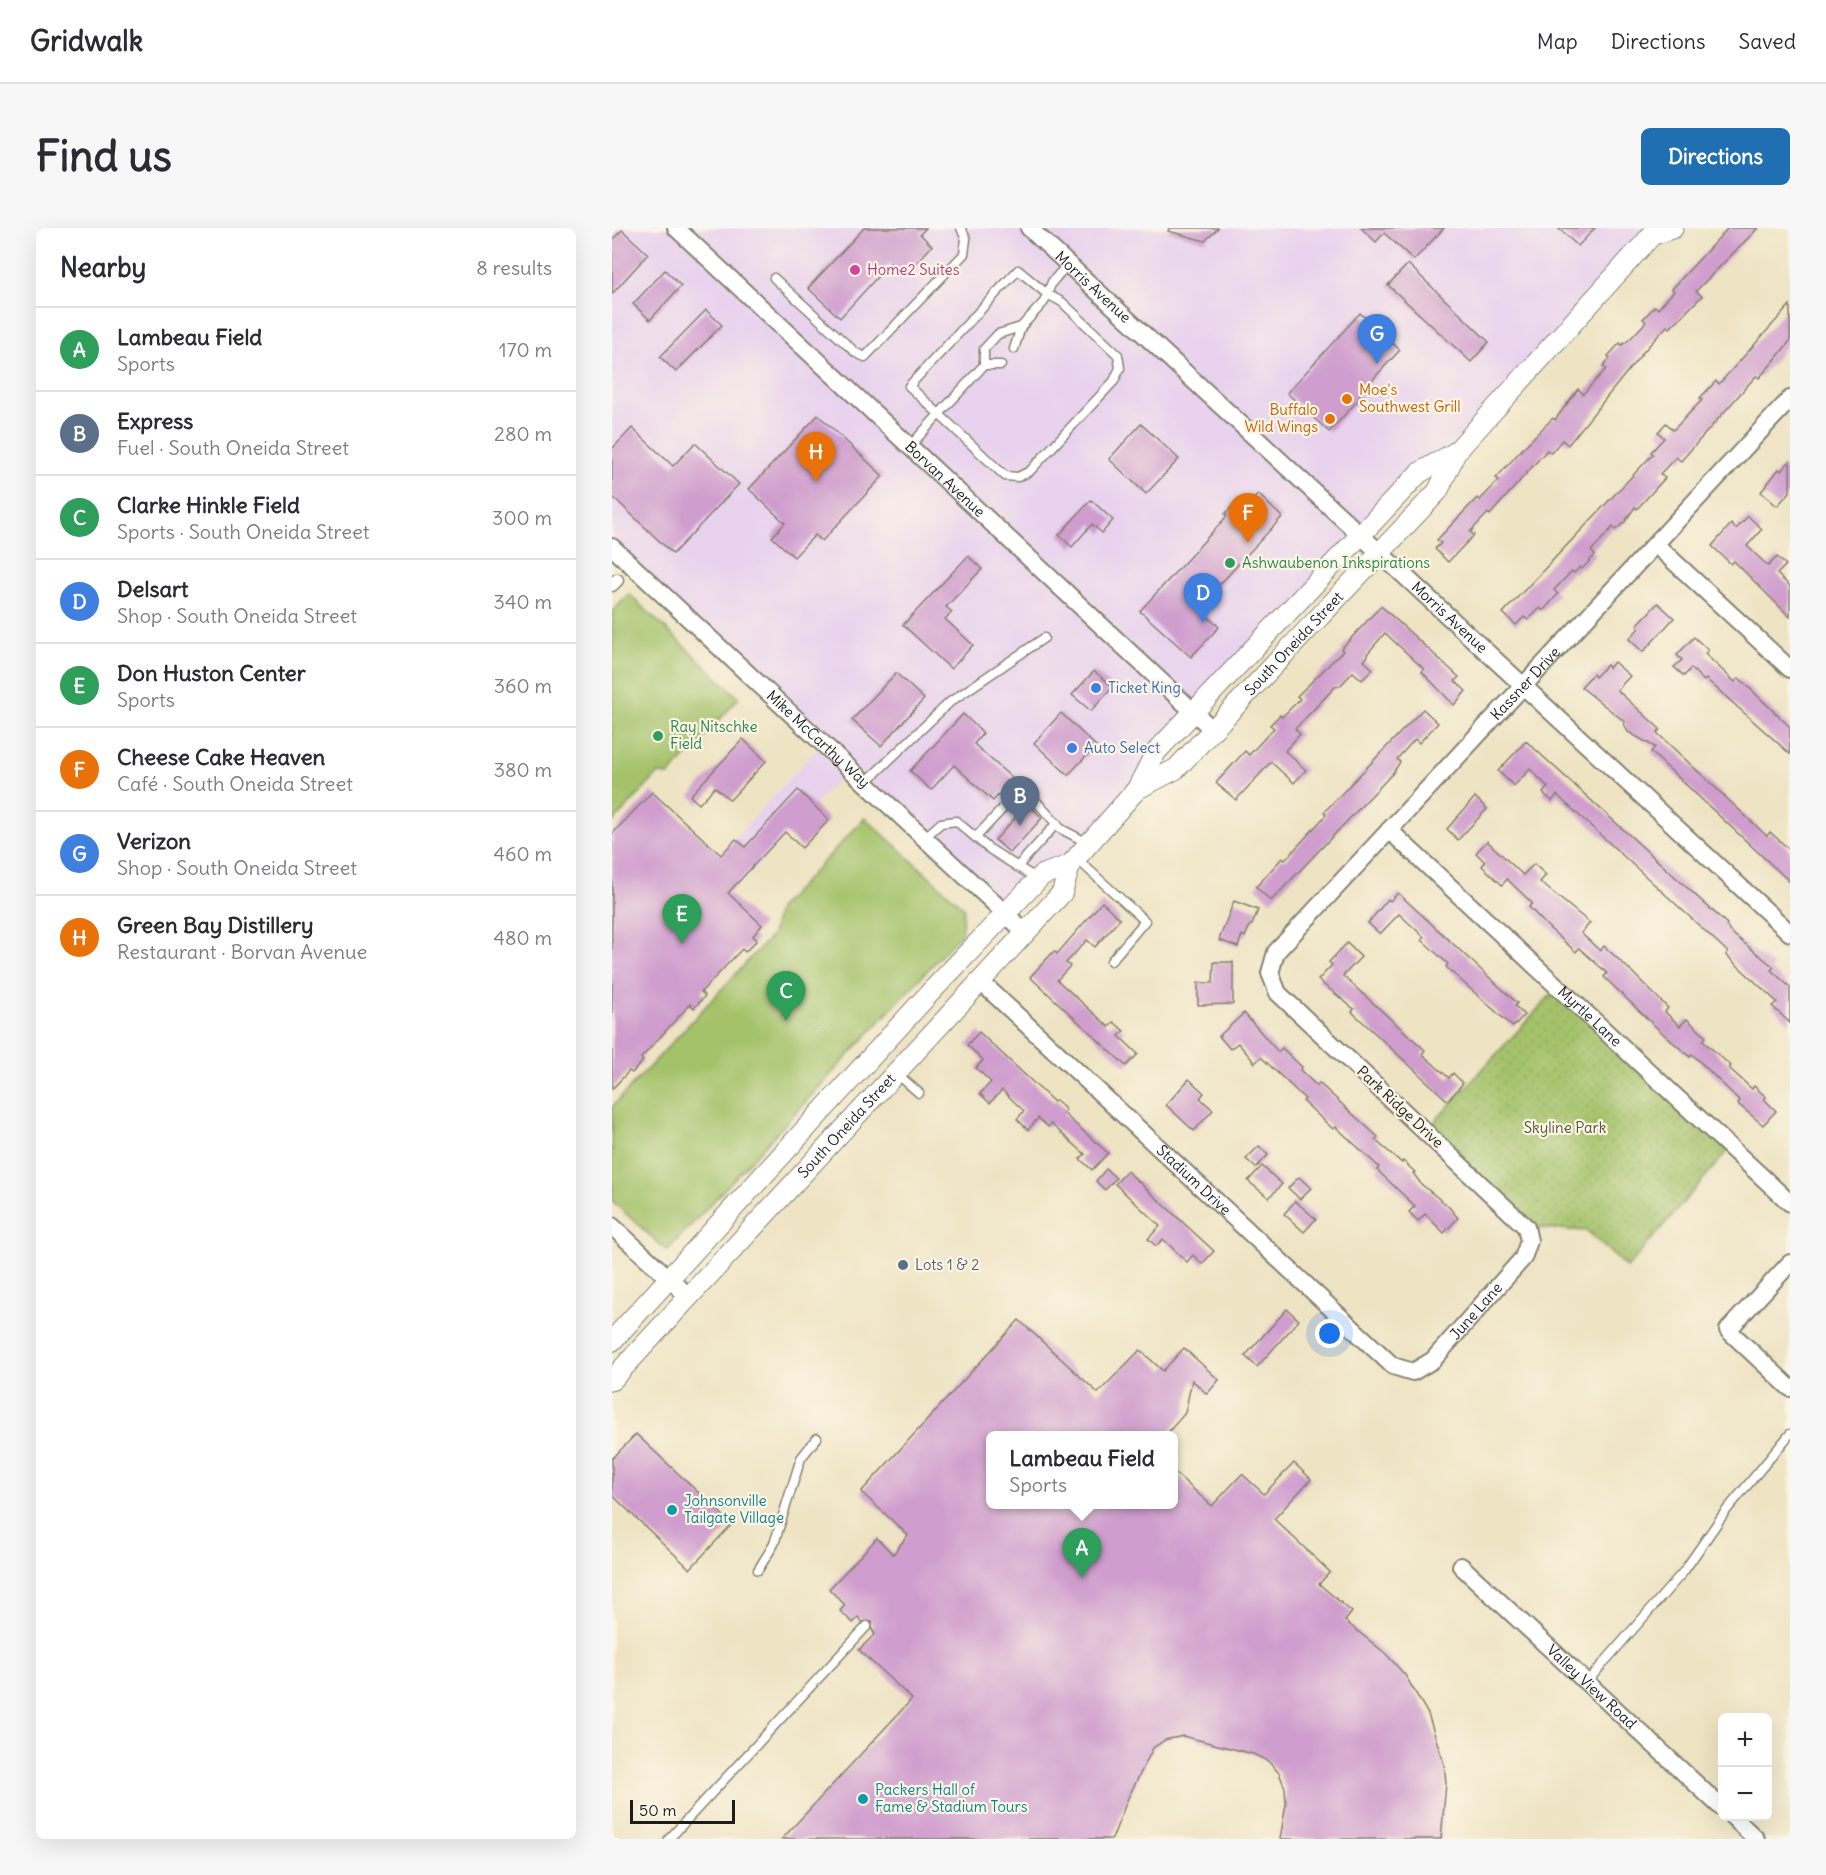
<!DOCTYPE html>
<meta charset="utf-8">
<style>
body{margin:0;font-family:Delius,sans-serif;background:#f7f7f7;color:#2b2b33}
.controls{position:absolute;right:18px;bottom:18px;display:grid;overflow:hidden;border-radius:9px;box-shadow:0 6px 24px #0002}
.controls button{width:54px;height:54px;display:grid;place-items:center;padding:0;border:0;border-bottom:2px solid #e1e1e2;background:#fff;color:#2b2b33;font:30px sans-serif}
.scale{position:absolute;left:18px;bottom:15px;width:105px;box-sizing:border-box;padding-left:6px;border:3px solid #1c1c1c;border-top:0;font-size:16px;line-height:21px;white-space:nowrap;color:#1c1c1c;-webkit-text-stroke:4px #fcf5e5;paint-order:stroke}
.you{position:absolute;left:718px;top:1106px;width:21px;height:21px;margin:-15px;border:4px solid #fff;border-radius:50%;background:#1a73e8;box-shadow:0 0 0 9px #1a73e833}
.badge{display:grid;place-items:center;width:39px;height:39px;border-radius:50%;background:#1f6fb2;color:#fff;font-size:20px;font-weight:700}
.pin{position:absolute;translate:-50% -50px;filter:drop-shadow(0 2px 3px #0008)}
.pin::after{content:'';position:absolute;top:32px;width:21px;height:18px;background:inherit;clip-path:polygon(0 0,100% 0,50% 100%)}
.popup{position:absolute;left:374px;top:1203px;width:192px;height:78px;box-sizing:border-box;display:grid;place-content:center;border-radius:9px;background:#fff;filter:drop-shadow(0 2px 4px #0005);font-size:20px;white-space:nowrap;color:#7c7c81}
.popup b{font-size:22px;color:#2b2b33}
.popup::after{content:'';position:absolute;left:50%;top:100%;margin-left:-12px;border:12px solid transparent;border-top-color:#fff}
.list{margin:0;padding:0;list-style:none}
h2{display:flex;justify-content:space-between;align-items:center;height:78px;margin:0;padding:0 24px;font-size:26px}
h2 small{font-size:20px;font-weight:400;color:#7c7c81}
.list li{display:grid;grid-template-columns:39px 1fr auto;gap:18px;align-items:center;box-sizing:border-box;height:84px;padding:0 24px;border-top:2px solid #e1e1e2}
.list b{display:block;font-size:22px;white-space:nowrap}
.list p{margin:0;font-size:20px;white-space:nowrap;color:#7c7c81}
.list em{font-size:20px;font-style:normal;color:#7c7c81}
.map{position:relative;flex:none;width:1178px;height:1611px;overflow:hidden;border-radius:9px}
header{display:flex;align-items:center;gap:36px;box-sizing:border-box;height:84px;padding:0 30px;background:#fff;border-bottom:2px solid #e1e1e2}
header strong{font-size:28px}
nav{display:flex;gap:33px;margin-inline-start:auto;font-size:21px}
.intro{display:flex;align-items:center;justify-content:space-between;box-sizing:border-box;height:144px;padding:0 36px}
h1{margin:0;font-size:42px}
.button{padding:15px 27px;border-radius:9px;background:#1f6fb2;color:#fff;font-size:21px;font-weight:700}
main{display:flex;gap:36px;padding:0 36px}
aside{flex:1;background:#fff;border-radius:9px;box-shadow:0 6px 24px #0002}
.map>svg:first-child{display:block}
.built{fill:#e8d2ee}
.green{fill:#a4c26a;stroke:#606f43;stroke-width:1.5}
.park{fill:url(#park-dots);stroke:#606f43;stroke-width:1.5}
.building{fill:#cf9dce}
.lines{fill:none;stroke-linecap:round;stroke-linejoin:round}
.service-casing{stroke:#858070;stroke-width:11}
.pedestrian-casing{stroke:#858070;stroke-width:15}
.minor-casing{stroke:#858070;stroke-width:20}
.tertiary-casing{stroke:#858070;stroke-width:22}
.service{stroke:#fff;stroke-width:8}
.pedestrian{stroke:#fff;stroke-width:12}
.minor{stroke:#fff;stroke-width:16}
.tertiary{stroke:#fff;stroke-width:20}
.hotel-dot{fill:#d1479c;stroke:#fcf5e5;stroke-width:2}
.food-dot{fill:#e8710a;stroke:#fcf5e5;stroke-width:2}
.leisure-dot{fill:#2e9e5b;stroke:#fcf5e5;stroke-width:2}
.shop-dot{fill:#3f7fe0;stroke:#fcf5e5;stroke-width:2}
.service-dot{fill:#5c6f8a;stroke:#fcf5e5;stroke-width:2}
.culture-dot{fill:#0f9aa8;stroke:#fcf5e5;stroke-width:2}
.labels{text-anchor:middle;stroke-width:4.5;stroke-linejoin:round;paint-order:stroke}
.hotel-label{font-size:15px;fill:#b23c85;stroke:#fcf5e5;text-anchor:start}
.street-label{font-size:15px;fill:#1c1c1c;stroke:#fcf5e5}
.food-label{font-size:15px;fill:#c56008;stroke:#fcf5e5;text-anchor:start}
.leisure-label{font-size:15px;fill:#27864d;stroke:#fcf5e5;text-anchor:start}
.shop-label{font-size:15px;fill:#366cbe;stroke:#fcf5e5;text-anchor:start}
.park-label{font-size:15px;fill:#4c5637;stroke:#fcf5e5}
.service-label{font-size:15px;fill:#4e5e75;stroke:#fcf5e5;text-anchor:start}
.culture-label{font-size:15px;fill:#0d838f;stroke:#fcf5e5;text-anchor:start}
</style>
<header>
<strong>Gridwalk</strong>
<nav><a>Map</a><a>Directions</a><a>Saved</a></nav>
</header>
<div class="intro"><h1>Find us</h1><a class="button">Directions</a></div>
<main>
<aside>
<h2>Nearby<small>8 results</small></h2>
<ul class="list">
<li><span class="badge" style="background:#2e9e5b">A</span><div><b>Lambeau Field</b><p>Sports</p></div><em>170 m</em></li>
<li><span class="badge" style="background:#5c6f8a">B</span><div><b>Express</b><p>Fuel · South Oneida Street</p></div><em>280 m</em></li>
<li><span class="badge" style="background:#2e9e5b">C</span><div><b>Clarke Hinkle Field</b><p>Sports · South Oneida Street</p></div><em>300 m</em></li>
<li><span class="badge" style="background:#3f7fe0">D</span><div><b>Delsart</b><p>Shop · South Oneida Street</p></div><em>340 m</em></li>
<li><span class="badge" style="background:#2e9e5b">E</span><div><b>Don Huston Center</b><p>Sports</p></div><em>360 m</em></li>
<li><span class="badge" style="background:#e8710a">F</span><div><b>Cheese Cake Heaven</b><p>Café · South Oneida Street</p></div><em>380 m</em></li>
<li><span class="badge" style="background:#3f7fe0">G</span><div><b>Verizon</b><p>Shop · South Oneida Street</p></div><em>460 m</em></li>
<li><span class="badge" style="background:#e8710a">H</span><div><b>Green Bay Distillery</b><p>Restaurant · Borvan Avenue</p></div><em>480 m</em></li>
</ul>
</aside>
<div class="map">
<svg width="1178" height="1611" viewBox="0 0 1178 1611">
<defs>
<pattern id="park-dots" width="8" height="8" patternUnits="userSpaceOnUse" patternTransform="scale(1.5)"><rect width="8" height="8" fill="#a4c26a"/><path d="M2 2h.1M6 6h.1" fill="none" stroke="#8da65b" stroke-width="1.8" stroke-linecap="round"/></pattern>
</defs>
<rect width="100%" height="100%" fill="#fcf5e5"/>
<filter id="ink" filterUnits="userSpaceOnUse"><feTurbulence type="fractalNoise" baseFrequency=".0167" numOctaves="2"/><feDisplacementMap in="SourceGraphic" scale="12" xChannelSelector="R" yChannelSelector="G"/><feConvolveMatrix kernelMatrix="1 2 1 2 8 2 1 2 1" color-interpolation-filters="sRGB"/></filter>
<filter id="wash" filterUnits="userSpaceOnUse"><feTurbulence type="fractalNoise" baseFrequency=".008" numOctaves="4" result="noise"/><feDisplacementMap in="SourceGraphic" scale="24" xChannelSelector="R" yChannelSelector="G"/><feGaussianBlur stdDeviation="1.35" result="paint"/><feColorMatrix in="noise" values="0 0 0 0 0 0 0 0 0 0 0 0 0 0 0 0 0 1.4 0 .05"/><feComposite in="paint" operator="in"/></filter>
<g filter="url(#wash)">
<rect width="100%" height="100%" fill="#eee3c3"/>
<!-- built -->
<path class="built" d="M0,0H1043L844,224L807,245L581,483L525,561L394,686L237,540L126,658L100,635L210,515L0,319Z"/>
<!-- green -->
<g class="green">
<path d="M17,366L127,470L57,547L46,546L0,595V384Z"/>
<path d="M253,590L352,680L349,706L55,1023L0,973V879L160,707L166,681Z"/>
</g>
<!-- park -->
<path class="park" d="M946,759L1118,920L1015,1040L975,1003L914,999L814,903Z"/>
<g id="blocks">
<!-- building -->
<g class="building">
<path d="M252,0H314L308,6L320,18L292,48L278,35L228,90L196,60Z"/>
<path d="M557,0H606L593,13L556,3Z"/>
<path d="M749,0H832L802,32L772,5L764,14Z"/>
<path d="M946,0H983L966,18Z"/>
<path d="M1116,0H1146L1084,63L1090,68L1058,100L1055,98L1032,123L956,217L950,212L939,225L935,222L878,287L876,285L858,304L862,307L836,334L823,321L829,315L825,312L865,270L868,272L887,252L884,250L913,218L941,190L943,192L966,161L971,166L994,141L991,138L998,130L996,128L1008,115L1010,117L1018,111L1034,94L1031,91L1043,78L1046,81L1062,63L1060,61Z"/>
<path d="M10,2L36,26L0,66V12Z"/>
<path d="M796,36L877,114L859,134L776,57Z"/>
<path d="M53,42L69,58L38,92L21,76Z"/>
<path d="M1178,77V113L1162,133L1147,150L1144,148L1069,233L1064,229L1048,246L1053,250L1025,281L1023,279L1012,295L1003,302L1001,299L979,323L983,327L970,341L968,339L962,345L960,343L942,362L946,366L931,383L928,380L916,392L912,389L904,397L891,385L1041,226L1039,224L1052,210L1046,204L1054,195L1061,202L1068,195L1090,172L1088,170L1104,153L1107,156Z"/>
<path d="M94,82L110,97L64,144L48,129Z"/>
<path d="M748,85L788,122L747,166L750,168L717,204L675,165Z"/>
<path d="M206,187L271,248L210,313L203,307L182,329L160,309L173,295L137,261Z"/>
<path d="M529,196L567,231L534,266L497,231Z"/>
<path d="M20,200L61,238L83,215L127,256L61,326L0,268V221Z"/>
<path d="M1178,233V264L1165,278L1149,264L1167,241L1169,243Z"/>
<path d="M646,266L670,289L586,380L607,399L579,429L528,383L615,288L613,286L626,272L634,279Z"/>
<path d="M479,272L501,292L490,305L480,296L460,319L447,307Z"/>
<path d="M1136,288L1150,301L1135,318L1156,338L1165,329L1174,337L1165,346L1178,358V389L1122,333L1119,336L1100,318L1119,296L1124,301Z"/>
<path d="M356,328L370,341L334,379L340,384L333,391L361,417L339,441L291,397Z"/>
<path d="M1046,375L1062,390L1031,424L1017,411L1027,400L1025,397Z"/>
<path d="M769,378L847,449L843,453L854,463L842,477L810,444L812,441L773,405L755,426L756,428L752,433L761,441L750,452L741,444L728,458L723,459L683,501L688,506L673,523L694,542L682,555L659,534L624,572L604,555L633,523L637,527L662,500L658,497L668,487L670,489L688,471L685,468L731,423L729,421Z"/>
<path d="M1082,409L1096,422L1093,426L1123,454L1127,450L1178,499V526L1094,451L1092,453L1079,440L1072,448L1062,439L1070,432L1065,427Z"/>
<path d="M1002,434L1018,448L1005,462L1048,501L1045,505L1155,608L1158,604L1178,622V654L1039,524L1043,519L1016,504L1012,496L1013,494L969,459L981,446L983,449L995,437L997,440Z"/>
<path d="M482,443L501,459L479,483L460,467Z"/>
<path d="M284,445L312,471L269,518L240,492Z"/>
<path d="M811,481L826,495L807,515L803,511L785,531L788,534L780,546L659,673L644,659L670,630L673,632L714,587L712,584Z"/>
<path d="M449,485L484,518L456,547L422,515Z"/>
<path d="M351,486L371,505L362,516L401,551L381,573L342,537L319,562L298,543Z"/>
<path d="M131,511L154,533L118,572L103,559L87,576L78,568Z"/>
<path d="M914,513L1115,696L1114,698L1122,707L1162,739L1159,742L1178,759V795L1160,778L1165,774L1114,727L1116,724L945,567L940,573L931,565L936,559L918,541L902,558L886,543Z"/>
<path d="M186,562L217,592L190,620L173,604L116,665L150,697L141,708L145,712L133,724L130,721L89,764L93,768L82,780L78,776L29,830L31,833L20,845L17,843L0,861V606L40,564L109,627L124,611L133,619Z"/>
<path d="M863,569L875,581L846,612L835,601Z"/>
<path d="M416,576L430,590L398,625L383,612Z"/>
<path d="M875,613L911,647L922,636L934,647L928,654L978,695L969,705L988,723L992,718L1017,741L1056,780L1053,784L1068,798L1075,791L1094,809L1091,813L1119,838L1117,840L1140,861L1142,858L1154,869L1152,871L1164,883L1151,897L1126,876L1128,873L1080,826L1078,829L1047,802L992,749L995,745L967,720L964,724L936,699L917,679L920,675L895,651L890,657L870,638L873,634L864,625Z"/>
<path d="M786,665L905,775L903,778L912,787L901,799L834,739L836,736L810,712L812,709L787,686L768,706L756,695L776,671L778,673Z"/>
<path d="M622,673L646,682L640,697H638L633,709L630,707L626,719L607,712Z"/>
<path d="M490,674L508,691L483,719L475,712L454,735L458,738L445,752L497,799L502,794L512,803L507,808L526,826L514,838L418,749L442,723L445,726Z"/>
<path d="M735,715L749,729L731,748L813,822L810,826L837,850L841,845L851,855L836,873L740,784L742,781L706,752L720,737L717,734Z"/>
<path d="M602,734H621V776L586,777V755H601Z"/>
<path d="M632,785L666,824L670,820L690,839L688,842L705,858L707,855L745,890L766,909L763,912L790,935L791,933L803,944L801,945L809,956L837,979L846,990L832,1005L813,986L806,993L797,984L803,978L765,942L767,939L724,899L721,901L691,873L693,871L649,829L643,835L626,815L618,821L607,808Z"/>
<path d="M367,804L442,874L444,872L454,882L451,885L496,925L480,942L468,931L473,926L439,896L436,899L426,890L416,902L405,891L412,883L390,862L378,875L368,866L379,854L364,840L371,832L355,817Z"/>
<path d="M577,851L592,865L588,870L601,882L582,903L554,877Z"/>
<path d="M647,918L656,927L644,940L634,931Z"/>
<path d="M650,938L670,956L657,970L636,953Z"/>
<path d="M494,941L504,950L493,962L484,953Z"/>
<path d="M515,943L602,1023L590,1036L581,1027L575,1034L551,1011L544,1018L536,1011L548,998L503,956Z"/>
<path d="M687,949L699,960L688,971L676,960Z"/>
<path d="M683,973L704,991L692,1004L672,986Z"/>
<path d="M675,1081L687,1092L645,1139L633,1128Z"/>
<path d="M407,1092L486,1165L528,1122L551,1143L572,1120L607,1152L595,1166L580,1152L573,1185L553,1208H378V1276H561V1243L600,1278L630,1246L652,1266L682,1235L699,1251L662,1291L718,1344L707,1356L740,1384L733,1393L773,1425L793,1447L816,1486L832,1536L834,1555L829,1611H668L674,1576L673,1560L667,1545L656,1533L641,1526L571,1508L553,1512L541,1520L516,1570L500,1611H170L300,1471L247,1422L263,1406L260,1402V1394H250L246,1389L241,1395L228,1383L233,1377L217,1361L265,1310L281,1326L296,1307L249,1264Z"/>
<path d="M24,1206L120,1296L78,1341L0,1267V1231Z"/>
</g>
</g>
</g>
<g filter="url(#ink)">
<use href="#blocks" fill-opacity="0" stroke="#858070" stroke-width="1.5"/>
<g class="lines">
<defs>
<g id="service">
<path d="M406,42L435,66L450,74L506,127L508,140L502,153L418,243L406,249L393,248L297,158Z"/>
<path d="M162,50L244,125L253,129L352,26L354,11L349,0"/>
<path d="M402,121L409,99L432,74L440,54L456,36"/>
<path d="M372,137V121L386,106L409,99"/>
<path d="M298,218L372,137H389"/>
<path d="M253,555L338,474L432,410"/>
<path d="M364,609L395,576L412,567L423,572L449,601L476,615"/>
<path d="M312,610L329,595L344,593L376,620L425,651"/>
<path d="M464,630L533,693L499,733"/>
<path d="M405,639L445,595"/>
<path d="M284,845L307,865"/>
<path d="M146,1342L162,1316L189,1230L205,1210"/>
<path d="M975,1454L1072,1343L1113,1284L1178,1206"/>
<path d="M57,1611L255,1398"/>
</g>
<path id="pedestrian" d="M0,357L5,352"/>
<g id="minor">
<path id="s1" d="M64,0L601,502"/>
<path id="s2" d="M417,0L1178,705"/>
<path d="M1043,316L1178,441"/>
<path id="s3" d="M0,319L413,704"/>
<path id="s4" d="M777,602L1178,975"/>
<path id="s5" d="M368,753L781,1138L801,1144L821,1132L911,1030L917,1013L914,999L666,765L658,745L664,724L1178,171"/>
<path d="M0,998L76,1068"/>
<path d="M1178,1035L1116,1102L1178,1160"/>
<path id="s6" d="M849,1338L1110,1580"/>
<path d="M1120,1588L1144,1611"/>
</g>
<g id="tertiary">
<path d="M1040,7L1061,0"/>
<path id="s7" d="M525,561L564,541L826,263L844,224L1040,7L1043,0"/>
<path d="M0,1113L314,769L430,647L458,637"/>
<path id="s8" d="M0,1152L450,665L458,637L525,561L544,524L807,245L844,224"/>
</g>
</defs>
<!-- service casing -->
<use href="#service" class="service-casing"/>
<!-- pedestrian casing -->
<use href="#pedestrian" class="pedestrian-casing"/>
<!-- minor casing -->
<use href="#minor" class="minor-casing"/>
<!-- tertiary casing -->
<use href="#tertiary" class="tertiary-casing"/>
<!-- service -->
<use href="#service" class="service"/>
<!-- pedestrian -->
<use href="#pedestrian" class="pedestrian"/>
<!-- minor -->
<use href="#minor" class="minor"/>
<!-- tertiary -->
<use href="#tertiary" class="tertiary"/>
</g>
</g>
<!-- markers -->
<circle class="hotel-dot" cx="243" cy="42" r="6"/>
<g class="food-dot">
<circle cx="735" cy="171" r="6"/>
<circle cx="718" cy="191" r="6"/>
</g>
<g class="leisure-dot">
<circle cx="618" cy="335" r="6"/>
<circle cx="46" cy="508" r="6"/>
</g>
<g class="shop-dot">
<circle cx="484" cy="460" r="6"/>
<circle cx="460" cy="520" r="6"/>
</g>
<circle class="service-dot" cx="291" cy="1037" r="6"/>
<g class="culture-dot">
<circle cx="60" cy="1282" r="6"/>
<circle cx="251" cy="1571" r="6"/>
</g>
<g class="labels">
<!-- hotel labels -->
<g class="hotel-label">
<text x="255" y="47">Home2 Suites</text>
</g>
<!-- street labels -->
<g class="street-label">
<text dy="5" stroke="none"><textPath href="#s2" startOffset="87">Morris Avenue</textPath></text>
<text dy="5" stroke="none"><textPath href="#s1" startOffset="368">Borvan Avenue</textPath></text>
<text dy="5" stroke="none"><textPath href="#s2" startOffset="573">Morris Avenue</textPath></text>
<text dy="5" stroke="none"><textPath href="#s7" startOffset="216">South Oneida Street</textPath></text>
<text dy="5" stroke="none"><textPath href="#s5" startOffset="1528">Kassner Drive</textPath></text>
<text dy="5" stroke="none"><textPath href="#s3" startOffset="282">Mike McCarthy Way</textPath></text>
<text dy="5" stroke="none"><textPath href="#s4" startOffset="274">Myrtle Lane</textPath></text>
<text transform="translate(788 879) rotate(43)" y="5">Park Ridge Drive</text>
<text dy="5" stroke="none"><textPath href="#s8" startOffset="346">South Oneida Street</textPath></text>
<text dy="5" stroke="none"><textPath href="#s5" startOffset="292">Stadium Drive</textPath></text>
<text dy="5" stroke="none"><textPath href="#s5" startOffset="674">June Lane</textPath></text>
<text dy="5" stroke="none"><textPath href="#s6" startOffset="178">Valley View Road</textPath></text>
</g>
<!-- food labels -->
<g class="food-label">
<text x="747" y="167">Moe's<tspan x="747" dy="17">Southwest Grill</tspan></text>
<text x="706" y="187" text-anchor="end">Buffalo<tspan x="706" dy="17">Wild Wings</tspan></text>
</g>
<!-- leisure labels -->
<g class="leisure-label">
<text x="630" y="340">Ashwaubenon Inkspirations</text>
<text x="58" y="504">Ray Nitschke<tspan x="58" dy="17">Field</tspan></text>
</g>
<!-- shop labels -->
<g class="shop-label">
<text x="496" y="465">Ticket King</text>
<text x="472" y="525">Auto Select</text>
</g>
<!-- park labels -->
<g class="park-label">
<text x="953" y="905">Skyline Park</text>
</g>
<!-- service labels -->
<g class="service-label">
<text x="303" y="1042">Lots 1 &amp; 2</text>
</g>
<!-- culture labels -->
<g class="culture-label">
<text x="72" y="1278">Johnsonville<tspan x="72" dy="17">Tailgate Village</tspan></text>
<text x="263" y="1567">Packers Hall of<tspan x="263" dy="17">Fame &amp; Stadium Tours</tspan></text>
</g>
</g>
</svg>
<div class="controls">
<button>+</button>
<button>−</button>
</div>
<div class="scale">50 m</div>
<div class="you"></div>
<div class="pin badge" style="left:470px;top:1350px;background:#2e9e5b">A</div>
<div class="popup"><b>Lambeau Field</b>Sports</div>
<div class="pin badge" style="left:408px;top:598px;background:#5c6f8a">B</div>
<div class="pin badge" style="left:174px;top:793px;background:#2e9e5b">C</div>
<div class="pin badge" style="left:591px;top:395px;background:#3f7fe0">D</div>
<div class="pin badge" style="left:70px;top:716px;background:#2e9e5b">E</div>
<div class="pin badge" style="left:636px;top:315px;background:#e8710a">F</div>
<div class="pin badge" style="left:765px;top:136px;background:#3f7fe0">G</div>
<div class="pin badge" style="left:204px;top:254px;background:#e8710a">H</div>
</div>
</main>
